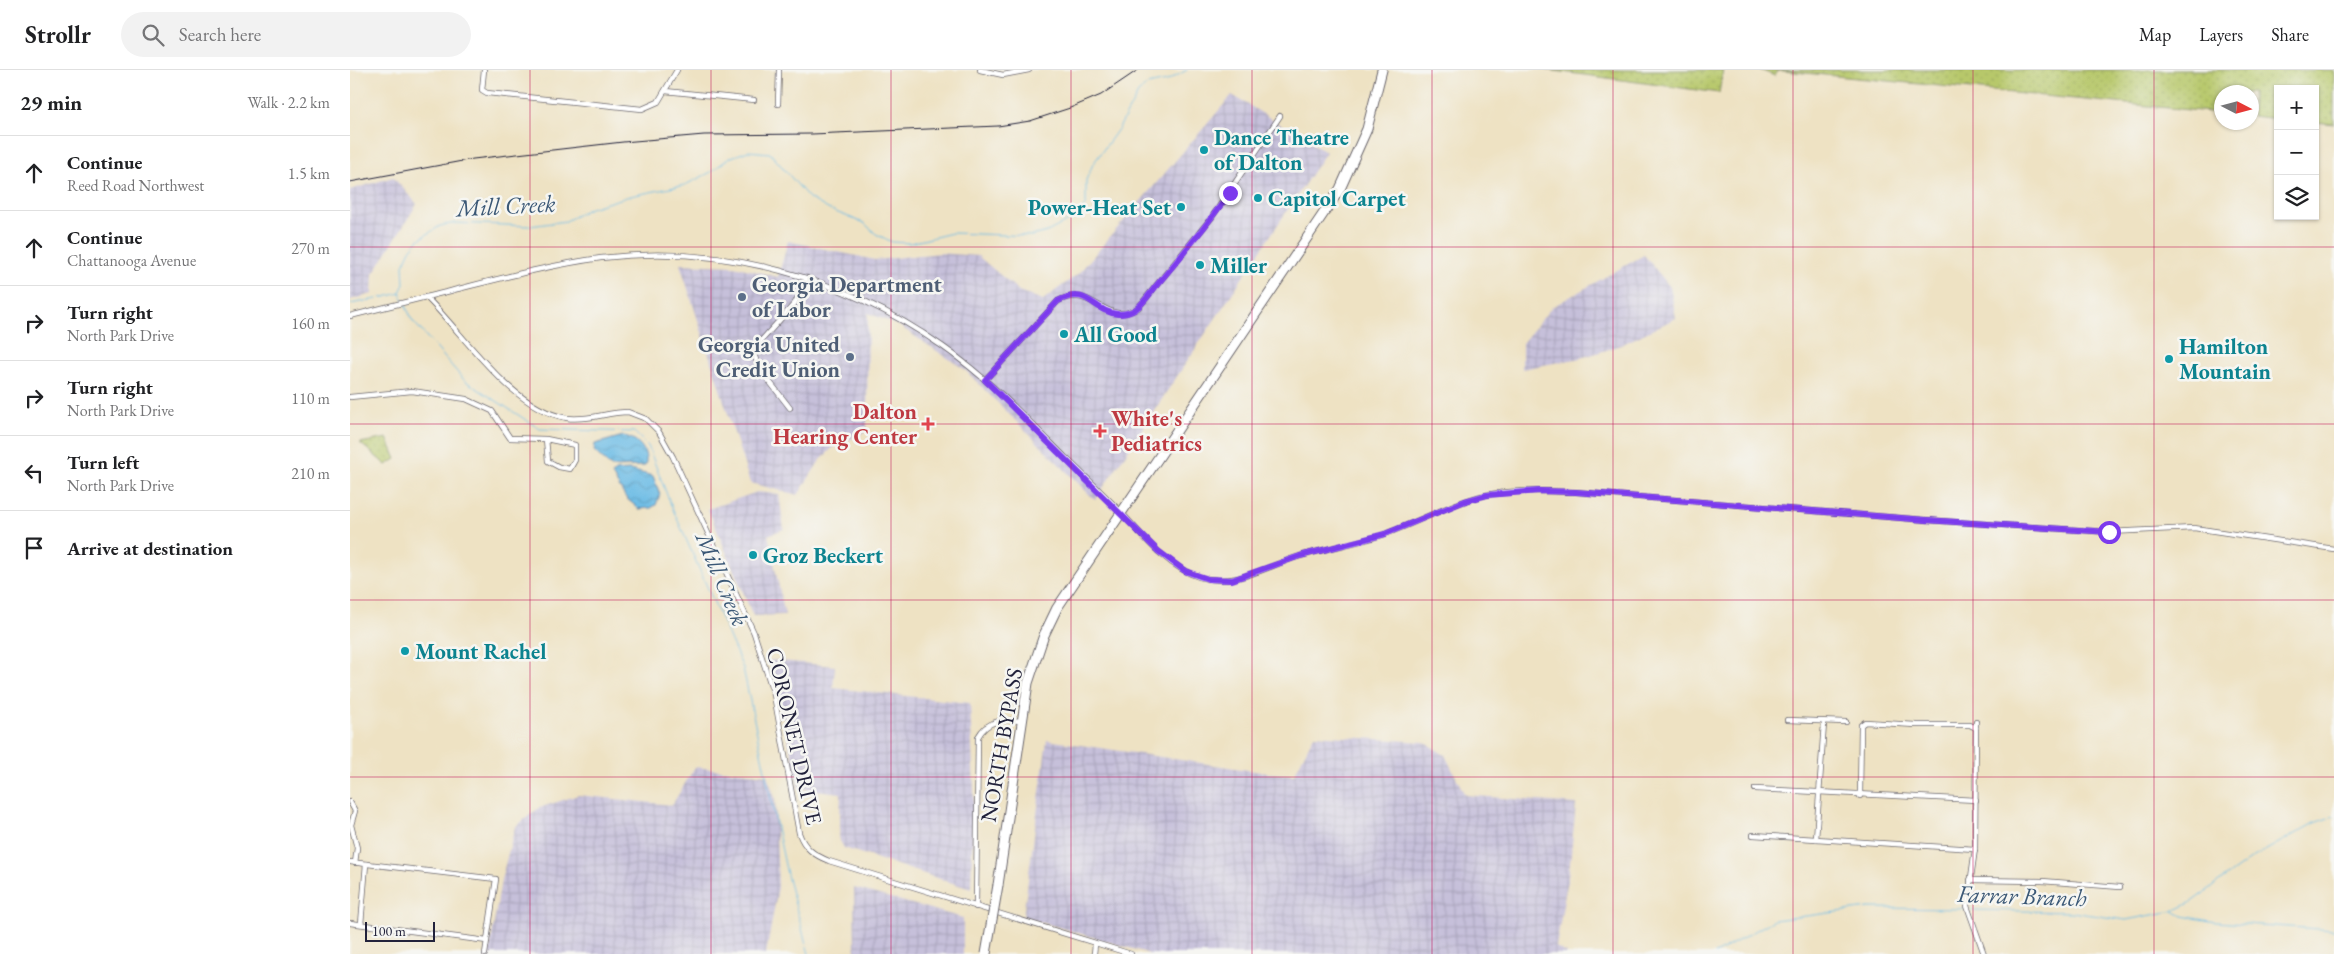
<!DOCTYPE html>
<meta charset="utf-8">
<style>
body{margin:0;font-family:"EB Garamond",serif;background:#f2f2f2;color:#202124}
.controls{position:absolute;right:15px;top:15px;display:grid;overflow:hidden;border-radius:0px;box-shadow:0 1px 4px #0004}
.controls button{width:45px;height:45px;display:grid;place-items:center;padding:0;border:0;border-bottom:1px solid #e0e0e0;background:#fff;color:#202124;font:25px sans-serif}
.compass{position:absolute;left:1864px;top:15px;width:45px;height:45px;border-radius:50%;background:#fff;box-shadow:0 1px 4px #0004;rotate:96deg}
.scale{position:absolute;left:15px;bottom:12px;width:70px;box-sizing:border-box;padding-left:5px;border:2px solid #22223b;border-top:0;font-size:14px;line-height:18px;white-space:nowrap;color:#22223b;-webkit-text-stroke:4px #f6f6f2;paint-order:stroke}
.stop{position:absolute;width:15px;height:15px;margin:-11px;border:4px solid #7c3aed;border-radius:50%;background:#fff}
.stop.end{background:#7c3aed;border-color:#fff;box-shadow:0 1px 5px #0008}
.list{margin:0;padding:0;list-style:none}
h2{display:flex;justify-content:space-between;align-items:center;height:65px;margin:0;padding:0 20px;font-size:21px}
h2 small{font-size:16px;font-weight:400;color:#757577}
.list li{display:grid;grid-template-columns:32px 1fr auto;gap:15px;align-items:center;box-sizing:border-box;height:75px;padding:0 20px;border-top:1px solid #e0e0e0}
.list b{display:block;font-size:19px;white-space:nowrap}
.list p{margin:0;font-size:16px;white-space:nowrap;color:#757577}
.list em{font-size:16px;font-style:normal;color:#757577}
.icon{flex:none;width:28px;height:28px;fill:none;stroke:currentColor;stroke-width:2;stroke-linecap:round;stroke-linejoin:round}
.map{position:relative;flex:none;width:1984px;height:884px;overflow:hidden}
header{display:flex;align-items:center;gap:30px;box-sizing:border-box;height:70px;padding:0 25px;background:#fff;border-bottom:1px solid #e0e0e0}
header strong{font-size:24px}
nav{display:flex;gap:28px;margin-inline-start:auto;font-size:18px}
.search{width:350px;height:45px;background:#f2f2f2;display:flex;align-items:center;gap:12px;box-sizing:border-box;padding:0 18px;border-radius:28px;color:#757577;font-size:19px}
main{display:flex}
aside{flex:1;background:#fff}
.map>svg:first-child{display:block}
.industrial{fill:url(#industrial-grid)}
.park{fill:url(#park-dots);stroke:#6c7553}
.water{fill:url(#water-waves);stroke:#466e90}
.lines{fill:none;stroke-linecap:round;stroke-linejoin:round}
.stream{stroke:#6abbe5;stroke-width:1}
.street-casing{stroke:#69656b;stroke-width:6}
.highway-casing{stroke:#69656b;stroke-width:11}
.street{stroke:#fff;stroke-width:4.5}
.highway{stroke:#fff;stroke-width:9}
.rail{stroke:#22223b;stroke-width:1}
.highway-bridge-casing{stroke:#69656b;stroke-width:11;stroke-linecap:butt}
.highway-bridge{stroke:#fff;stroke-width:9}
.route{stroke:#7c3aed;stroke-width:6}
.grid{fill:none;stroke:#c2185b;stroke-width:1;stroke-opacity:0.55}
.culture-dot{fill:#0f9aa8;stroke:#f6f6f2;stroke-width:2}
.service-dot{fill:#5c6f8a;stroke:#f6f6f2;stroke-width:2}
.health-dot{fill:#e0444e;stroke:#f6f6f2;stroke-width:2}
.labels{text-anchor:middle;stroke-width:5;stroke-linejoin:round;paint-order:stroke}
.culture-label{font-size:22px;font-weight:bold;fill:#0d838f;stroke:#f6f6f2;text-anchor:start}
.service-label{font-size:22px;font-weight:bold;fill:#4e5e75;stroke:#f6f6f2;text-anchor:start}
.health-label{font-size:22px;font-weight:bold;fill:#be3a42;stroke:#f6f6f2;text-anchor:end}
.street-label{font-size:22px;fill:#22223b;stroke:#f6f6f2}
.water-label{font-size:24px;font-style:italic;fill:#3b5876;stroke:#f6f6f2}
</style>
<header>
<strong>Strollr</strong>
<div class="search"><svg class="icon" aria-label="search" viewBox="0 0 24 24"><circle cx="10" cy="10" r="6"/><path d="M15 15l6 6"/></svg>Search here</div>
<nav><a>Map</a><a>Layers</a><a>Share</a></nav>
</header>
<main>
<aside>
<h2>29 min<small>Walk · 2.2 km</small></h2>
<ul class="list">
<li><svg class="icon" aria-label="ahead" viewBox="0 0 24 24"><path d="M12 20V5M6 11l6-6 6 6"/></svg><div><b>Continue</b><p>Reed Road Northwest</p></div><em>1.5 km</em></li>
<li><svg class="icon" aria-label="ahead" viewBox="0 0 24 24"><path d="M12 20V5M6 11l6-6 6 6"/></svg><div><b>Continue</b><p>Chattanooga Avenue</p></div><em>270 m</em></li>
<li><svg class="icon" aria-label="right" viewBox="0 0 24 24"><path d="M7 20v-9h11M14 6l5 5-5 5"/></svg><div><b>Turn right</b><p>North Park Drive</p></div><em>160 m</em></li>
<li><svg class="icon" aria-label="right" viewBox="0 0 24 24"><path d="M7 20v-9h11M14 6l5 5-5 5"/></svg><div><b>Turn right</b><p>North Park Drive</p></div><em>110 m</em></li>
<li><svg class="icon" aria-label="left" viewBox="0 0 24 24"><path d="M17 20v-9H6M10 6l-5 5 5 5"/></svg><div><b>Turn left</b><p>North Park Drive</p></div><em>210 m</em></li>
<li><svg class="icon" aria-label="arrive" viewBox="0 0 24 24"><path d="M6 21V4h12l-3 4 3 4H6"/></svg><div><b>Arrive at destination</b></div></li>
</ul>
</aside>
<div class="map">
<svg width="1984" height="884" viewBox="0 0 1984 884">
<defs>
<pattern id="industrial-grid" width="8" height="8" patternUnits="userSpaceOnUse" patternTransform="scale(1.25)"><rect width="8" height="8" fill="#c6c0da"/><path d="M0 4h8M4 0v8" fill="none" stroke="#aaa5bc"/></pattern>
<pattern id="park-dots" width="8" height="8" patternUnits="userSpaceOnUse" patternTransform="scale(1.25)"><rect width="8" height="8" fill="#b7c86b"/><path d="M2 2h.1M6 6h.1" fill="none" stroke="#9dac5e" stroke-width="1.8" stroke-linecap="round"/></pattern>
<pattern id="water-waves" width="16" height="10" patternUnits="userSpaceOnUse" patternTransform="scale(1.25)"><rect width="16" height="10" fill="#6abbe5"/><path d="M0 5q4-4 8 0t8 0" fill="none" stroke="#5ca0c5"/></pattern>
</defs>
<rect width="100%" height="100%" fill="#f6f6f2"/>
<filter id="ink" filterUnits="userSpaceOnUse"><feTurbulence type="fractalNoise" baseFrequency=".02" numOctaves="2"/><feDisplacementMap in="SourceGraphic" scale="10" xChannelSelector="R" yChannelSelector="G"/><feConvolveMatrix kernelMatrix="1 2 1 2 8 2 1 2 1" color-interpolation-filters="sRGB"/></filter>
<filter id="wash" filterUnits="userSpaceOnUse"><feTurbulence type="fractalNoise" baseFrequency=".0096" numOctaves="4" result="noise"/><feDisplacementMap in="SourceGraphic" scale="20" xChannelSelector="R" yChannelSelector="G"/><feGaussianBlur stdDeviation="1.12" result="paint"/><feColorMatrix in="noise" values="0 0 0 0 0 0 0 0 0 0 0 0 0 0 0 0 0 1.4 0 .05"/><feComposite in="paint" operator="in"/></filter>
<g filter="url(#wash)">
<rect width="100%" height="100%" fill="#eee2c3"/>
<!-- industrial -->
<g class="industrial">
<path d="M882,25L976,82L745,430L614,299L548,255L518,243L517,361L482,378L469,392L448,425L400,413L330,194L384,196L428,207L438,171L525,190L590,183L628,186L669,221L693,230L728,204Z"/>
<path d="M43,107L67,134L23,204L22,224L0,230V120Z"/>
<path d="M1294,185L1320,217L1326,248L1269,276L1231,288L1172,299V273L1202,237Z"/>
<path d="M407,422L429,424L434,459L418,465L435,545L403,546L358,439Z"/>
<path d="M420,590L485,596L483,618L620,633L624,719L621,819L494,778L489,769L491,723L449,718Z"/>
<path d="M964,665L1074,672L1095,685L1115,725L1226,734L1220,794L1206,877L1218,884H800L673,847L697,670L918,703L944,705Z"/>
<path d="M345,697L417,705L425,728L428,817L416,884H139L151,810L165,757L189,738L228,725L322,735Z"/>
<path d="M504,818L613,848V884H505Z"/>
</g>
<!-- park -->
<g class="park">
<path d="M1197,0H1373L1369,23Z"/>
<path d="M1410,0H1984V54L1965,52V19H1928V49L1902,46V22H1872L1871,43L1434,1H1428L1425,6Z"/>
<path d="M37,368L46,389L36,395L10,373Z"/>
</g>
<!-- water -->
<g class="water">
<path d="M273,366C287,367 300,382 295,396L261,397L244,381L245,374Z"/>
<path d="M280,400L303,406L310,424L306,435L301,438L289,439L276,428L262,405L265,401Z"/>
</g>
<g class="lines">
<!-- stream -->
<g class="stream">
<path d="M31,228L50,223"/>
<path d="M0,234L27,229"/>
<path d="M1621,840L1722,842L1776,850L1823,841L1840,833L1902,788L1964,753L1984,746"/>
<path d="M1824,841L1833,846L1866,852L1984,860"/>
<path d="M459,884L438,809L393,598L321,435L298,376L284,362L190,359L114,310L62,250L50,222L54,214L53,195L60,180L68,170L90,156L105,153L180,156L216,151L240,138L280,126L335,115L361,102L379,88L398,81L420,83L459,128L478,139L514,153L526,164L542,172L560,173L602,163L681,166L697,162L728,146L736,134V110L743,94L769,58L788,23L797,15L817,11L837,0"/>
<path d="M1365,884L1424,850L1519,838L1617,839"/>
</g>
</g>
</g>
<g filter="url(#ink)">
<g class="lines">
<defs>
<g id="street">
<path d="M134,0L132,20L137,23L292,39L308,32L327,0"/>
<path d="M630,0L653,5L679,0"/>
<path d="M315,21L404,30"/>
<path d="M428,34L429,0"/>
<path d="M76,227C134,213 192,196 251,188C371,173 494,207 592,276C638,308 677,349 716,388C735,406 753,424 771,442C793,466 817,497 849,507C884,518 915,497 947,487C976,478 1006,474 1035,464C1069,452 1101,433 1136,425C1165,419 1197,421 1226,422L1576,450L1759,462L1844,458L1984,479"/>
<path d="M0,246L76,227C115,265 161,339 217,348C238,351 258,342 278,342L296,349L309,362L323,387L404,563L424,625L449,763C454,778 464,785 479,791L781,884"/>
<path d="M635,310L708,231C743,213 755,258 788,238L862,147L930,46"/>
<path d="M0,327L62,321L116,329L142,341L160,368L196,369L225,375V390L220,399L209,397L198,391L196,369"/>
<path d="M440,338L409,298L404,284L410,272L445,233L457,208"/>
<path d="M1437,650L1496,652"/>
<path d="M1626,652L1625,779L1617,836L1634,884"/>
<path d="M1405,719L1626,730"/>
<path d="M1510,726L1511,655L1515,652L1566,655H1620L1626,658"/>
<path d="M0,732L5,741L1,755L7,778L5,793"/>
<path d="M1403,765L1625,779"/>
<path d="M1466,769L1474,653"/>
<path d="M0,792L146,809L135,884"/>
<path d="M1620,810L1692,811L1770,817"/>
<path d="M626,837L628,667C637,650 653,649 671,651"/>
<path d="M0,853L137,871"/>
<path d="M11,854L16,794"/>
<path d="M744,884L745,874"/>
</g>
<path id="highway" d="M648,815L678,613L694,565L707,538L990,119L1017,59L1032,0"/>
</defs>
<!-- street casing -->
<use href="#street" class="street-casing"/>
<!-- highway casing -->
<use href="#highway" class="highway-casing"/>
<!-- street -->
<use href="#street" class="street"/>
<!-- highway -->
<use href="#highway" class="highway"/>
<!-- rail -->
<path class="rail" d="M0,112L123,89L273,72L354,65L462,64L648,56L680,51L720,38L751,25L788,0"/>
<defs>
<path id="highway-bridge" d="M636,884L648,815"/>
</defs>
<!-- highway-bridge casing -->
<use href="#highway-bridge" class="highway-bridge-casing"/>
<!-- highway-bridge -->
<use href="#highway-bridge" class="highway-bridge"/>
</g>
</g>
<g class="lines" filter="url(#ink)">
<!-- route -->
<path class="route" d="M880,123C858,153 835,182 811,210C803,219 795,232 786,239C780,243 774,244 768,244C742,242 739,215 708,231L635,310L808,481L835,501L858,509L882,510L950,486L1035,464L1115,431L1137,425L1190,421L1226,422L1576,450L1759,462"/>
</g>
<!-- grid -->
<path class="grid" d="M180,0V884M361,0V884M541,0V884M721,0V884M902,0V884M1082,0V884M1263,0V884M1443,0V884M1623,0V884M1804,0V884M0,177H1984M0,354H1984M0,530H1984M0,707H1984"/>
<!-- markers -->
<g class="culture-dot">
<circle cx="854" cy="80" r="5"/>
<circle cx="908" cy="128" r="5"/>
<circle cx="831" cy="137" r="5"/>
<circle cx="850" cy="195" r="5"/>
<circle cx="714" cy="264" r="5"/>
<circle cx="1819" cy="289" r="5"/>
<circle cx="403" cy="485" r="5"/>
<circle cx="55" cy="581" r="5"/>
</g>
<g class="service-dot">
<circle cx="392" cy="227" r="5"/>
<circle cx="500" cy="287" r="5"/>
</g>
<g class="health-dot">
<path d="M575.5 346.5h5v5h5v5h-5v5h-5v-5h-5v-5h5z"/>
<path d="M747.5 353.5h5v5h5v5h-5v5h-5v-5h-5v-5h5z"/>
</g>
<g class="labels">
<!-- culture labels -->
<g class="culture-label">
<text x="864" y="75">Dance Theatre<tspan x="864" dy="25">of Dalton</tspan></text>
<text x="918" y="136">Capitol Carpet</text>
<text x="821" y="145" text-anchor="end">Power-Heat Set</text>
<text x="860" y="203">Miller</text>
<text x="724" y="272">All Good</text>
<text x="1829" y="284">Hamilton<tspan x="1829" dy="25">Mountain</tspan></text>
<text x="413" y="493">Groz Beckert</text>
<text x="65" y="589">Mount Rachel</text>
</g>
<!-- service labels -->
<g class="service-label">
<text x="402" y="222">Georgia Department<tspan x="402" dy="25">of Labor</tspan></text>
<text x="490" y="282" text-anchor="end">Georgia United<tspan x="490" dy="25">Credit Union</tspan></text>
</g>
<!-- health labels -->
<g class="health-label">
<text x="567" y="349">Dalton<tspan x="567" dy="25">Hearing Center</tspan></text>
<text x="761" y="356" text-anchor="start">White's<tspan x="761" dy="25">Pediatrics</tspan></text>
</g>
<!-- street labels -->
<g class="street-label">
<text transform="translate(445 666) rotate(77)" y="8">CORONET DRIVE</text>
<text transform="translate(651 675) rotate(-80)" y="8">NORTH BYPASS</text>
</g>
<!-- water labels -->
<g class="water-label">
<text transform="translate(156 136) rotate(-3)" y="8">Mill Creek</text>
<text transform="translate(372 509) rotate(67)" y="8">Mill Creek</text>
<text transform="translate(1672 826) rotate(2)" y="8">Farrar Branch</text>
</g>
</g>
</svg>
<div class="controls">
<button>+</button>
<button>−</button>
<button><svg class="icon" aria-label="layers" viewBox="0 0 24 24"><path d="M12 4l9 5-9 5-9-5zM3 14l9 5 9-5"/></svg></button>
</div>
<svg class="compass" viewBox="-18 -18 36 36"><path d="M0-13l5 13h-10z" fill="#e53935"/><path d="M0 13l5-13h-10z" fill="#757577"/></svg>
<div class="scale">100 m</div>
<div class="stop" style="left:1759px;top:462px"></div>
<div class="stop end" style="left:880px;top:123px"></div>
</div>
</main>
